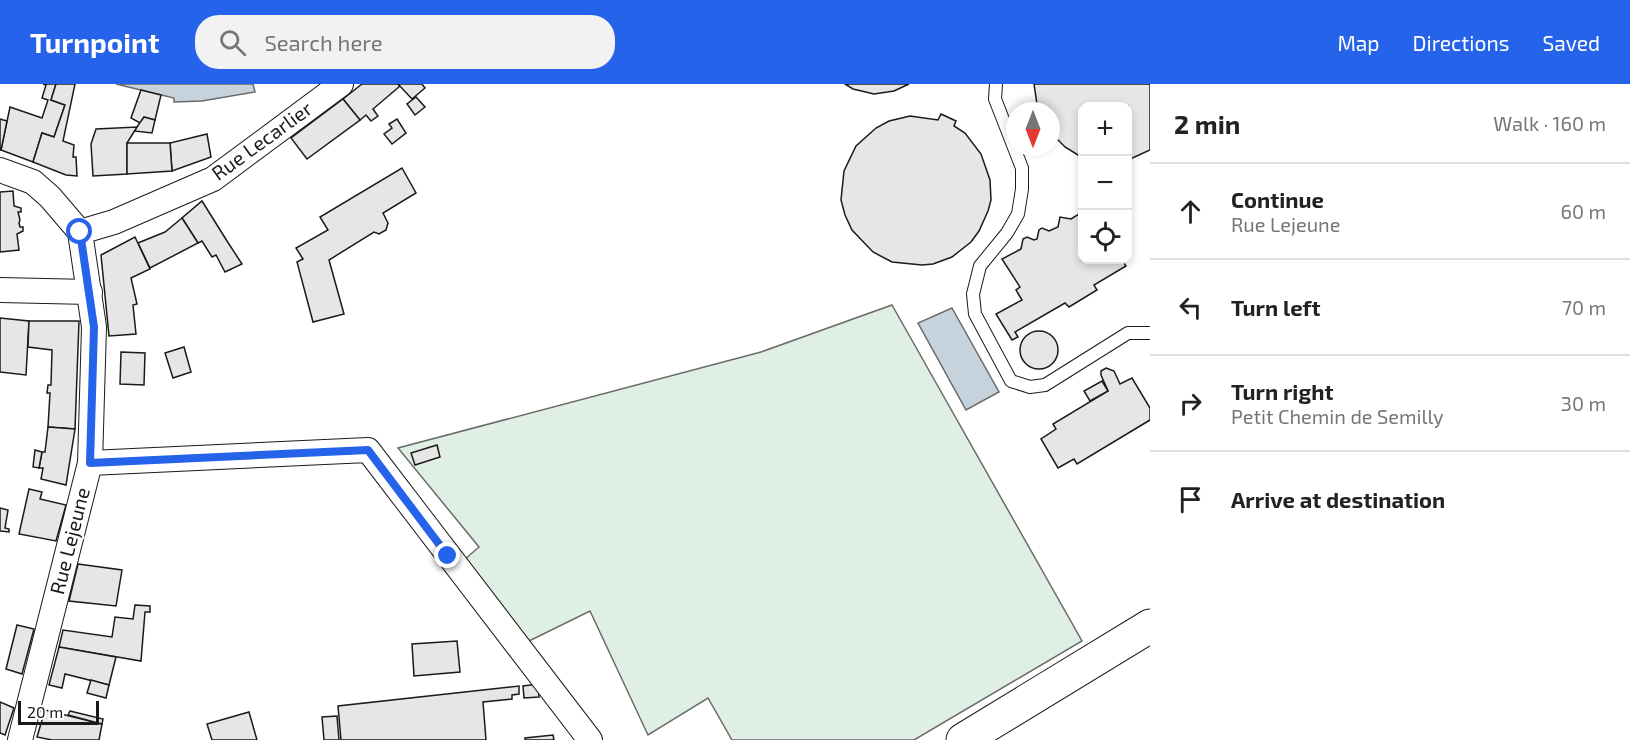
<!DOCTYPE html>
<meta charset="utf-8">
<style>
body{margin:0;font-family:"Exo 2",sans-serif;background:#f2f2f2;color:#222}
.controls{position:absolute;right:18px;top:18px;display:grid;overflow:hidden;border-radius:12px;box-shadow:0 3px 9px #0003}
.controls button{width:54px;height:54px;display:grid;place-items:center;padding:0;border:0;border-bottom:2px solid #e0e0e0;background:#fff;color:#222;font:30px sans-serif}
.compass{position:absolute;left:1006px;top:18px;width:54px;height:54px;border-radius:50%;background:#fff;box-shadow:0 3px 9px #0003;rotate:180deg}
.scale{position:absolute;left:18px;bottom:15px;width:81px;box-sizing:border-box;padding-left:6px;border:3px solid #1a1a1a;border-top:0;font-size:16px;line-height:21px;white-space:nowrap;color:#1a1a1a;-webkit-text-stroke:4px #fff;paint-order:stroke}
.stop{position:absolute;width:18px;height:18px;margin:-14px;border:4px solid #2563eb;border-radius:50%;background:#fff}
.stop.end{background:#2563eb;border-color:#fff;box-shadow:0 2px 6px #0008}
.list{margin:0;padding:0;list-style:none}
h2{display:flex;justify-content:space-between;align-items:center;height:78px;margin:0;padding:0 24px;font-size:26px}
h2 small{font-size:20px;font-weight:400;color:#767676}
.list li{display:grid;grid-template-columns:39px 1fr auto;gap:18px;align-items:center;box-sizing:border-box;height:96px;padding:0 24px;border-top:2px solid #e0e0e0}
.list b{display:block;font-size:22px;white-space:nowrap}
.list p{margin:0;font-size:20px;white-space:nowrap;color:#767676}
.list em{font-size:20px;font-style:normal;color:#767676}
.icon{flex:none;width:33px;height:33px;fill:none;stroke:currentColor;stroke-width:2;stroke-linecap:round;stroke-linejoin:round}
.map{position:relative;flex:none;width:1150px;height:656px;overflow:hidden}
header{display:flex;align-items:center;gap:36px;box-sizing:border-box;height:84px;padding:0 30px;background:#2563eb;color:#fff}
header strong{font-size:28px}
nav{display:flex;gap:33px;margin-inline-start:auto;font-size:21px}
.search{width:420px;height:54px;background:#f2f2f2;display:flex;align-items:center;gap:15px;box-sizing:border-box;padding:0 21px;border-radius:24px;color:#767676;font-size:22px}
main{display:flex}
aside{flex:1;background:#fff}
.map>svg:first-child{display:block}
.green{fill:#e0efe3;stroke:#6a6a6a;stroke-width:1.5}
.water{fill:#c6d2dc;stroke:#6a6a6a;stroke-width:1.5}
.building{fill:#e6e6e6;stroke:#1a1a1a;stroke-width:1.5}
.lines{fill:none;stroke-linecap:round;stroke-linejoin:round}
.service-casing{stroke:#1a1a1a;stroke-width:14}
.minor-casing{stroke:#1a1a1a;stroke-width:26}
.secondary-casing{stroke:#1a1a1a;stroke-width:35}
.service{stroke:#fff;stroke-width:12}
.minor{stroke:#fff;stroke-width:24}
.secondary{stroke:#fff;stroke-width:33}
.route{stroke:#2563eb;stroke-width:8}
.labels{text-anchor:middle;stroke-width:4.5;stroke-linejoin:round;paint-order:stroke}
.street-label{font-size:20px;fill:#1a1a1a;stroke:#fff}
</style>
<header>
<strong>Turnpoint</strong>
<div class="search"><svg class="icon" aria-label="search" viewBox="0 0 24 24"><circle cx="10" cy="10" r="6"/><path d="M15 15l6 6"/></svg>Search here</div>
<nav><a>Map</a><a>Directions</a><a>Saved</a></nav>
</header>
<main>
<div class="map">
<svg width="1150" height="656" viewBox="0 0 1150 656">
<rect width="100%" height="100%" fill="#fff"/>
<!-- green -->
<path class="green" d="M892,221L1082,557L914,656H732L708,614L648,651L590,527L525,559L464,476L479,463L398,364L761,268Z"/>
<!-- water -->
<g class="water">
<path d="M116,0H253L255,8L202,17L174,18V14Z"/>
<path d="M952,224L999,308L966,326L918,239Z"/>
</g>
<!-- building -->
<g class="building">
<path d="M43,0H56L51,16L65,21L54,53L42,49L33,78L1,66L10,23L42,34L48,16L42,14L46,1Z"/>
<path d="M56,0H75L63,57L74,61L73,73H76L77,92L66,91L33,78L42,49L54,53L65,21L51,16Z"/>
<path d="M362,0H398L400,2L373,25L378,32L371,37L366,31L360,36L343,15Z"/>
<path d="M398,0H422L425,4L412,15Z"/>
<path d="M845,0H909L894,7L874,10L853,5Z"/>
<path d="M1034,0H1150V66L1128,76V22H1082V73L1078,71L1065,63L1051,49V27H1038Z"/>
<path d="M141,6L161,11L155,36L144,33L140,39L131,34Z"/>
<path d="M416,13L425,23L415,31L407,20Z"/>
<path d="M343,15L360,36L307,75L291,54Z"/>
<path d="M941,30L956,37L954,42L965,49L981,70L990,96L991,116L988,127L979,147L971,158L952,173L933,180L922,181L892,178L873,168L852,146L845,131L841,116L844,87L856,62L876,44L889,37L910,32L938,36Z"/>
<path d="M144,33L155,36L152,49L134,47Z"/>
<path d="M0,35L7,37L1,66H0Z"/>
<path d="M397,35L406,49L392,60L384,50L392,44L389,40Z"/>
<path d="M137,43L127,59V90L93,92L91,60L96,45Z"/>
<path d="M207,50L211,73L172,87L170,59Z"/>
<path d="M127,59H170L172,87L127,90Z"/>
<path d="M402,84L416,109L383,129L388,139L386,146L379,150L374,148L329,176L344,230L313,238L297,178L303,175L296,164L328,146L320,133Z"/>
<path d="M13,107L14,122L21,124V128H18L20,136L19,139L20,143H23V147L17,150L19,166L0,168V108Z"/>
<path d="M202,117L227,157L242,180L225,188L216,171L212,173L202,157L198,159L182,134Z"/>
<path d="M1082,128V176H1122L1126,182L1094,201L1097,206L1069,223L1065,219L1015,248L1018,253L1012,256L996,230L1022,216L1016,206L1020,203L1002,175L1021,165L1023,155L1027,153L1034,156L1037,155L1039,146L1042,144L1049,147L1058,143L1060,133L1071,135Z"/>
<path d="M182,134L198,159L150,184L138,159L165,148Z"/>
<path d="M135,153L150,185L131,194L137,220L133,221L136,250L109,252L101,171Z"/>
<path d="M0,234L29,237L26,291L0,288Z"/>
<path d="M29,237H79L75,345L48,343L50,309H47L48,301H51L52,266L28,263Z"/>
<circle cx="1039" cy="266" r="19"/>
<path d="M184,263L191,288L173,294L165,269Z"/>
<path d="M121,268L145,269L144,301L120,300Z"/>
<path d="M1106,284L1114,287L1120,300L1132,294L1150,324V336L1077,380L1074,375L1058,384L1041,355L1056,345L1053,340L1108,307L1101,291V287Z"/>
<path d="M1102,297L1108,307L1090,317L1084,307Z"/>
<path d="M48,343L75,345L66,401L41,395L43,384H39L42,368H45Z"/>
<path d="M437,361L440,373L415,381L411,369Z"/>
<path d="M35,366L42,368L39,384L33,383Z"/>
<path d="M29,405L42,408L40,415L66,421L56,457L19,450Z"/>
<path d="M0,424L8,426L5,444L9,445V448L0,447Z"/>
<path d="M78,480L122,486L116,522L69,517Z"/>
<path d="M135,521L150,522V528H145L141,577L59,563L63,546L112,553L115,533L133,535Z"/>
<path d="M17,541L34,545L22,590L6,585Z"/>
<path d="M457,557L460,588L414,592L412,560Z"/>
<path d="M59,563L116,573L109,601L65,590L62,604L49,601Z"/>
<path d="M91,596L109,601L106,614L87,609Z"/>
<path d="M538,600L539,613L524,614L523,602Z"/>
<path d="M519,602V610L512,611V615L483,618L486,656H341L338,622Z"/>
<path d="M0,618L14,624L5,651L0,649Z"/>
<path d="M45,626L102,640L99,656H52L37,653Z"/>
<path d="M70,627L103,635L102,640L68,631Z"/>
<path d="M249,628L257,656H212L207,640Z"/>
<path d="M337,632L339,656H324L322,633Z"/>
<path d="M553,651L554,656H525V654Z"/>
</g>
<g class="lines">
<defs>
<path id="service" d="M996,0L995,15L1022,84V105L1018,130L1007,149L980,182L973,210L975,230L1011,297L1030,303L1045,301L1128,249H1150"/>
<g id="minor">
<path d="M0,86L33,98L50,113L80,148L94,243L90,379L20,656"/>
<path d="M80,148L114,138L213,95L341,0"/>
<path d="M0,206L90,208"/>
<path d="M90,379L368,366L590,656"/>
</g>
<path id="secondary" d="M963,656L1150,542"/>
</defs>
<!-- service casing -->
<use href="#service" class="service-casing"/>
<!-- minor casing -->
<use href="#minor" class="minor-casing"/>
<!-- secondary casing -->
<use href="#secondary" class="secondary-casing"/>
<!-- service -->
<use href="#service" class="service"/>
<!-- minor -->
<use href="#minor" class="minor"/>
<!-- secondary -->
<use href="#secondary" class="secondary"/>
</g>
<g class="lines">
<!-- route -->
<path class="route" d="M80,148L94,243L90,379L368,366L448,472"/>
</g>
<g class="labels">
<!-- street labels -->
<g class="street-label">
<text transform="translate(262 57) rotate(-36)" y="7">Rue Lecarlier</text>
<text transform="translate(70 457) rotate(-76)" y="7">Rue Lejeune</text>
</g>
</g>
</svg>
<div class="controls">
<button>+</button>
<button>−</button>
<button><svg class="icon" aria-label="locate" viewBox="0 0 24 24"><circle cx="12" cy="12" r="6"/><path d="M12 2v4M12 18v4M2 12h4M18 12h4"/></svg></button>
</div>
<svg class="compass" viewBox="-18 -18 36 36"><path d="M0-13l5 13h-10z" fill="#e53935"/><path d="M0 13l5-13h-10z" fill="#767676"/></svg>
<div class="scale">20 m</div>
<div class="stop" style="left:80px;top:148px"></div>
<div class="stop end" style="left:448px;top:472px"></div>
</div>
<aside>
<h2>2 min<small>Walk · 160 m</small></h2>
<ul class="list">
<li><svg class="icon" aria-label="ahead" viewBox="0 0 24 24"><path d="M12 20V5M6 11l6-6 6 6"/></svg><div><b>Continue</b><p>Rue Lejeune</p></div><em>60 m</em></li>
<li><svg class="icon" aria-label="left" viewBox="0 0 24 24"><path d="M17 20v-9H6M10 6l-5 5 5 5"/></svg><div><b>Turn left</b></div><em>70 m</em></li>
<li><svg class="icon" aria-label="right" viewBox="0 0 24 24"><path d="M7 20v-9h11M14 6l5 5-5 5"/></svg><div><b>Turn right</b><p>Petit Chemin de Semilly</p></div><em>30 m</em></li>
<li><svg class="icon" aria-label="arrive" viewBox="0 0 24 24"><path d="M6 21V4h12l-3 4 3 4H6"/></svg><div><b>Arrive at destination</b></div></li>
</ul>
</aside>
</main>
